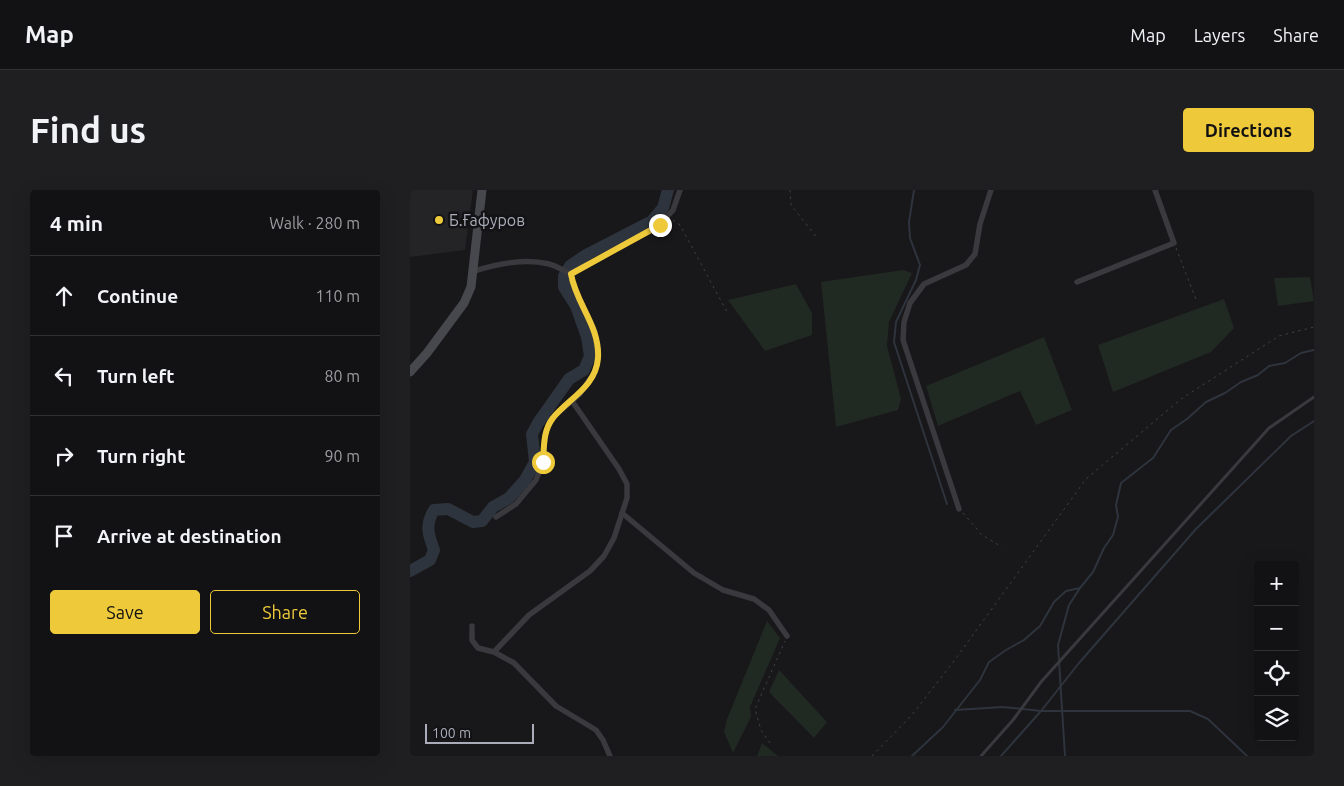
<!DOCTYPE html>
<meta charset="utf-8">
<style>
body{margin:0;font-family:Ubuntu,sans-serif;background:#1f1f21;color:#f1f3f6}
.controls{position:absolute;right:15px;bottom:15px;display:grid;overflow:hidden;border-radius:5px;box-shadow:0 5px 20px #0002}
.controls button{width:45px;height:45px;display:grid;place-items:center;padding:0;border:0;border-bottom:1px solid #313133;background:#121113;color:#f1f3f6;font:25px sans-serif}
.scale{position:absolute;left:15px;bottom:12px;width:109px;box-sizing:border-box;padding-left:5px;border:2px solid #aaadb9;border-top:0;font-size:14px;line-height:18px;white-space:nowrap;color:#aaadb9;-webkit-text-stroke:4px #131215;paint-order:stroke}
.stop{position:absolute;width:15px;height:15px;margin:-11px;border:4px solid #eeca3b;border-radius:50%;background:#fff}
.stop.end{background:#eeca3b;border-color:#fff;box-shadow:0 1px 5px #0008}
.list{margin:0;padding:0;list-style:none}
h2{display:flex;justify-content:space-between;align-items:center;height:65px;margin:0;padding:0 20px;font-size:21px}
h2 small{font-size:16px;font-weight:400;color:#9c9da0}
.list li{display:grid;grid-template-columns:32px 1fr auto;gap:15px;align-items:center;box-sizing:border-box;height:80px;padding:0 20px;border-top:1px solid #313133}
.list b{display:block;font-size:19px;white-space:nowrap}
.list em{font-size:16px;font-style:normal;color:#9c9da0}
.actions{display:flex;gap:10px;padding:15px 20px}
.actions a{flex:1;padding:11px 0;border:1px solid #eeca3b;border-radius:5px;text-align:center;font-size:18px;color:#eeca3b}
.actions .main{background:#eeca3b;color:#111}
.icon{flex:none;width:28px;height:28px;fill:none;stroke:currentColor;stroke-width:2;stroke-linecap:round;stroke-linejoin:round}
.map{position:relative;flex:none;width:904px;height:566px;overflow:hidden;border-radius:5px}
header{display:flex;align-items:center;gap:30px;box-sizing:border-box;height:70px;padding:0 25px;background:#121113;border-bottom:1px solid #313133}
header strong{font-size:24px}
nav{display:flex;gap:28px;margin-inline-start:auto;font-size:18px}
.intro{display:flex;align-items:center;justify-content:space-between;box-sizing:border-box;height:120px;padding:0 30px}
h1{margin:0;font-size:35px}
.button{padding:12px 22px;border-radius:5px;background:#eeca3b;color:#111;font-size:18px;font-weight:700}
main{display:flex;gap:30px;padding:0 30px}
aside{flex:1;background:#121113;border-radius:5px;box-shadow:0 5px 20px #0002}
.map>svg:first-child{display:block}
.built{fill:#242326}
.green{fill:#212923}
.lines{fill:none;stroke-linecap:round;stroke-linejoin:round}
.stream{stroke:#2e343d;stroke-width:2}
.river{stroke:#2e343d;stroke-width:12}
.path{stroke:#3f4045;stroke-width:1;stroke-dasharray:2.5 4;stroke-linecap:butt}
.service{stroke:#39393e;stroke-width:3}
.minor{stroke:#39393e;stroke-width:5.5}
.secondary{stroke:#47474e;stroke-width:9}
.route{stroke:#eeca3b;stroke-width:6}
.poi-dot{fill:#eeca3b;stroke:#131215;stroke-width:2}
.labels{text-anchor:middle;stroke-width:5;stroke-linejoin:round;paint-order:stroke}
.poi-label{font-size:16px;fill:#aaadb9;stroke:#131215;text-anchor:start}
</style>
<header>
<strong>Map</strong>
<nav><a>Map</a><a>Layers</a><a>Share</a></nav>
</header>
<div class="intro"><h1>Find us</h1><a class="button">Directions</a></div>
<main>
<aside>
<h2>4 min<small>Walk · 280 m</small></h2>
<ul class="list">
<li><svg class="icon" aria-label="ahead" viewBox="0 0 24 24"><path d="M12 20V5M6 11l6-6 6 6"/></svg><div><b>Continue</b></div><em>110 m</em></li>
<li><svg class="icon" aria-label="left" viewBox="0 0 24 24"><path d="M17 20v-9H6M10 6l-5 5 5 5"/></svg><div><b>Turn left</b></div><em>80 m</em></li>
<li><svg class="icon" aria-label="right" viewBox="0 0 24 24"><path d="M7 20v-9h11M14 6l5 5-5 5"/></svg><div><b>Turn right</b></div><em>90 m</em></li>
<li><svg class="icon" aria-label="arrive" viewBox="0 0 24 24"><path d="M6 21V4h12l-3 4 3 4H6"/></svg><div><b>Arrive at destination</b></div></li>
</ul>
<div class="actions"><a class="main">Save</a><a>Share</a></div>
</aside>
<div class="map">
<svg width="904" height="566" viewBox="0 0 904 566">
<rect width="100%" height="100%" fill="#181719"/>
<!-- built -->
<path class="built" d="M0,0H63L55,60L0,67Z"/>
<!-- green -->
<g class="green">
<path d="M493,80L502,83L479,132L477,156L491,209L488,220L426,237L411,92Z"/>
<path d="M900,87L904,111L868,116L864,88Z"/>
<path d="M386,94L402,123V145L355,161L318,110Z"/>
<path d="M814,109L824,138L801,162L703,202L688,155Z"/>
<path d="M634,147L662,220L626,235L610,201L528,236L516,196Z"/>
<path d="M357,431L370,448L340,517L341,527L323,563L314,542L317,529Z"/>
<path d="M369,480L417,532L404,548L359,502Z"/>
<path d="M352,553L368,566H347Z"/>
</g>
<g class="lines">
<!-- stream -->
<g class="stream">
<path d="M504,0L499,32L500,48L510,75L506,90L486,132L484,152L537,314"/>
<path d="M545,520L593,517L631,521H780L798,529L837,566"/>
<path d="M502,566L533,537L570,490L579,472L596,460L614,450L630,436L644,412L656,401L670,398L683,382L694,358L703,345L708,327L706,315L711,293L743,268L761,240L777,229L796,212L815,203L831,192L848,185L859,176L875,173L891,163L904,160"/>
<path d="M591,566L631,521L669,473L786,339L881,246L904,231"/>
<path d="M655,566L648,455L659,415L670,398"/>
</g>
<!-- river -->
<path class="river" d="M0,381L20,370L24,360C18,344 15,335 24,320L38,319L63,332L72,331L83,317L99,308L115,290L125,272L122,244L128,233L159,189L174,180L180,166L177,147L166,116L154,97V86L160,76L176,65L242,31L253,18L258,0"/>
<!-- path -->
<g class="path">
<path d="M380,0L381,15L408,49"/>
<path d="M263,30L270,35L317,122"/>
<path d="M766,58L787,112"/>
<path d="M553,323L572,345L592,357"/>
<path d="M360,553L351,540L345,519L375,451"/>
<path d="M462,566L501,526L544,471L676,289L771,209L869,146L904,137"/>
</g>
<!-- service -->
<path class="service" d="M571,566L603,530L631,492L859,238L904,207"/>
<!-- minor -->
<g class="minor">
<path d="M64,81C88,74 114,68 139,74C147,76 154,81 161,84"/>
<path d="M667,92L764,53L745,0"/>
<path d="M549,319L493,150L494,132L500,113L514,94L556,75L565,64L570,34L581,0"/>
<path d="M212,323L284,383L313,400L344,409L359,420L377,446"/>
<path d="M86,327L106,314L126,290L133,272L135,244L142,228L170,204L184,183L188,169L185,142L163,95L161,84L250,35L263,20L270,0"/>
<path d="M62,436V450L68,458L84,462L104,473L146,516L186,540L193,550L200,566"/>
<path d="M84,462L119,425L180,381L194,366L204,348L217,308V294L209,279L162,211"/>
</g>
<!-- secondary -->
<path class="secondary" d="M0,182L17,163L54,113L61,97L72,0"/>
</g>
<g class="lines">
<!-- route -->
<path class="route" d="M133,272C134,258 133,240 143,228C158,209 186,197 188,168C190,136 166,114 161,84L250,35"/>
</g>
<!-- markers -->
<circle class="poi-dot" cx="29" cy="30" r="5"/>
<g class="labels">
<!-- poi labels -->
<g class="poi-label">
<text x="39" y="36">Б.Ғафуров</text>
</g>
</g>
</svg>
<div class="controls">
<button>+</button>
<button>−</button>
<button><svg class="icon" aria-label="locate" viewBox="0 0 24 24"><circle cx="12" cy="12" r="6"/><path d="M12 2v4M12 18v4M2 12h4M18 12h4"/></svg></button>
<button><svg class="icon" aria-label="layers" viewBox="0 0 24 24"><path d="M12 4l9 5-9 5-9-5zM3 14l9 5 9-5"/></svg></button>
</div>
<div class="scale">100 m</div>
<div class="stop" style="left:133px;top:272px"></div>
<div class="stop end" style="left:250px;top:35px"></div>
</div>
</main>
